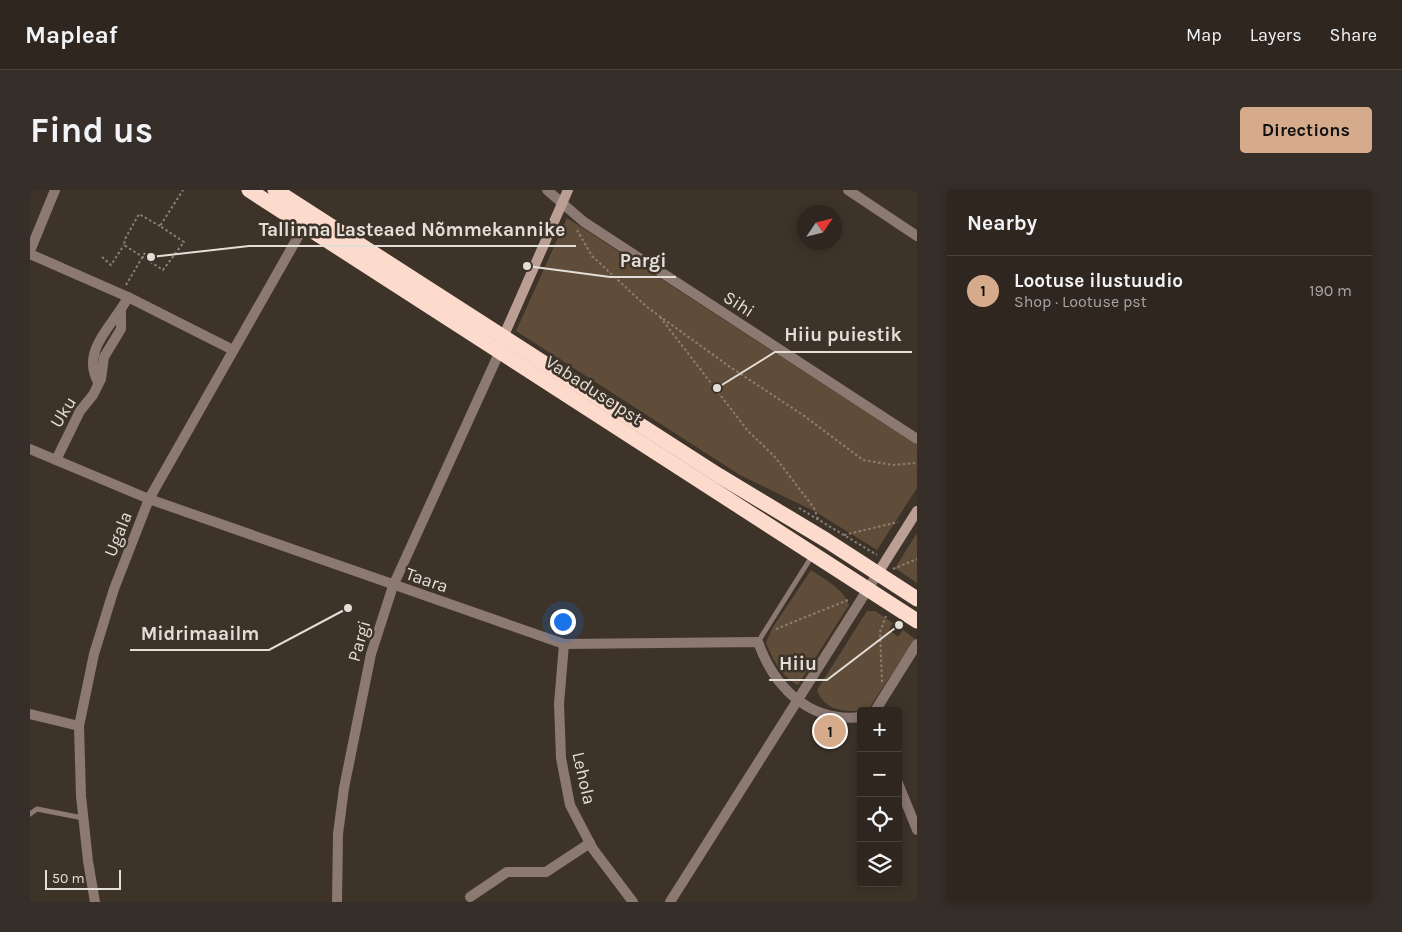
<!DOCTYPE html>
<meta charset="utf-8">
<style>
body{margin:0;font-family:Karla,sans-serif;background:#362e28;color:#f1f3f6}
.controls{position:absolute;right:15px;bottom:15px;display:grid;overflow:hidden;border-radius:5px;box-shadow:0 2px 12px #0003}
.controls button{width:45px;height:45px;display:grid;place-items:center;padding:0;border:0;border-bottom:1px solid #49433d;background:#2e261f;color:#f1f3f6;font:25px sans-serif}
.compass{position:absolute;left:767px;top:15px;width:45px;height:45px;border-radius:50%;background:#2e261f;box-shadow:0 2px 12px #0003;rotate:55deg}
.scale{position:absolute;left:15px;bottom:12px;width:76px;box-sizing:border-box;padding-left:5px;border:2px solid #e4ded8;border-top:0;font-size:14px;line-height:18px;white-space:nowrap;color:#e4ded8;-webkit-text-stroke:4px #3d3329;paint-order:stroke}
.you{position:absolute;left:532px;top:431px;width:18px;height:18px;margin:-12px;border:4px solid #fff;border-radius:50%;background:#1a73e8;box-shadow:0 0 0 8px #1a73e833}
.badge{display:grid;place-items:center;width:32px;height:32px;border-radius:50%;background:#d6ab8b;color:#111;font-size:16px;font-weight:700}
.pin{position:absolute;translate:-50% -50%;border:2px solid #fff;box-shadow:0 1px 5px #0006}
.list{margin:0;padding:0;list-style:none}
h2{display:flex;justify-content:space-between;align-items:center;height:65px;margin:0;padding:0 20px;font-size:21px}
h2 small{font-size:16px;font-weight:400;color:#a7a5a4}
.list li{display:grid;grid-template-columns:32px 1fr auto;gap:15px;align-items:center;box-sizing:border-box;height:70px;padding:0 20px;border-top:1px solid #49433d}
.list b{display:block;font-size:19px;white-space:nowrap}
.list p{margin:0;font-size:16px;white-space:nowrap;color:#a7a5a4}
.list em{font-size:16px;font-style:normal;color:#a7a5a4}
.icon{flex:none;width:28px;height:28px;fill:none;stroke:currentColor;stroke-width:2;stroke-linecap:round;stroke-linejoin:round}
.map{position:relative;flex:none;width:887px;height:712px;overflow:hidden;border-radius:5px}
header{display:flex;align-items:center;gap:30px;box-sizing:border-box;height:70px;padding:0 25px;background:#2e261f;border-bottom:1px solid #49433d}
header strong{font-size:24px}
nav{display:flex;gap:28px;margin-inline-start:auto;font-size:18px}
.intro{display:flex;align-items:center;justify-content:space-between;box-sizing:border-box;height:120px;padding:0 30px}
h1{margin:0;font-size:35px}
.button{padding:12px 22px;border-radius:5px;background:#d6ab8b;color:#111;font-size:18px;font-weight:700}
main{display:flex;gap:30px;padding:0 30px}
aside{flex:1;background:#2e261f;border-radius:5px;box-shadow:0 2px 12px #0003}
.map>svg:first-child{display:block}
.green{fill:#604d39}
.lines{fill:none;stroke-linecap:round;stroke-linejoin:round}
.path{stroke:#888078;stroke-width:2;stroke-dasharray:2.5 2.5;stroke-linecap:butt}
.lane{stroke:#8b7972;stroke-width:5}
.street{stroke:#8b7972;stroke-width:10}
.secondary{stroke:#bb9f94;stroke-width:10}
.highway{stroke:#fcdacc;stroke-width:15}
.labels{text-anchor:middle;stroke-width:5;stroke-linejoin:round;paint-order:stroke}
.street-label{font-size:18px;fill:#e4ded8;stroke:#3d3329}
.leader{fill:none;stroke:#e4ded8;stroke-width:2}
.callout-dot{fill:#e4ded8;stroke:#3d3329;stroke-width:2}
.callout-label{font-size:19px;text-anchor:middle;font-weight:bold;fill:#e4ded8;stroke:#3d3329;stroke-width:5;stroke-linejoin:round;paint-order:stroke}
</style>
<header>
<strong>Mapleaf</strong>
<nav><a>Map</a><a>Layers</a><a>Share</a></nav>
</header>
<div class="intro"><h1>Find us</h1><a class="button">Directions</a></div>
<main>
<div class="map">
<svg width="887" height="712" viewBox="0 0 887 712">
<rect width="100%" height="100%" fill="#3d3329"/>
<!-- green -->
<g class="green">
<path d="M537,28L887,255V298L847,360L786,322L710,285L486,141Z"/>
<path d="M887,343V393L865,378Z"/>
<path d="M781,380C794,389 814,399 819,415L768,495C753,489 741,467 736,452L743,437Z"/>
<path d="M837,421H845L863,433L859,440L868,447L873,440L885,449L838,520C820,522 795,523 787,500Z"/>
</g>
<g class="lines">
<!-- path -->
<g class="path">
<path d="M130,36L109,24L95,49L94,55L133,80L154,52L130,36L153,0"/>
<path d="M547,40L562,66L617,117L700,177L773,225L833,270L863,275L887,273"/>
<path d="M72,67L81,75L94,55"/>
<path d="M96,95L116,61"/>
<path d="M630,127L718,241L745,267L784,318L788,329"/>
<path d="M769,318L847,365"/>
<path d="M814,345L868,332"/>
<path d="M863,379L887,369"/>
<path d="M746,439L818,410"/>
<path d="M852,492L850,442L856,426"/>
</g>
<!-- lane -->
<g class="lane">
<path d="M728,452L782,366"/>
<path d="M0,624L7,619L53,628"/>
</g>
<!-- street -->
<g class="street">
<path d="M517,0L554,32L887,249"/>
<path d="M818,0L887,46"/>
<path d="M0,61L25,0"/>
<path d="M0,64L98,107L203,160"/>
<path d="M68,192C50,159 85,134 98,107"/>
<path d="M0,259L119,309L534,454L728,452C744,497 779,533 831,527"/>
<path d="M26,270L50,221L63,205L71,189L74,167L91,139V123"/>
<path d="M534,454L529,514L531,568L540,615L563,659L603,712"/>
<path d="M845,521L887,454"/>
<path d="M0,524L49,536"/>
<path d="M868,593L887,640"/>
<path d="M440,707L477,682H516L560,653"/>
<path d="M65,712L58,671L51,606L49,536L64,464L84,399L119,309L277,31"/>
<path d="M307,712L308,644L314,598L341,464L363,396L470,161"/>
<path d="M640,712L848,383"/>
</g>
<!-- secondary -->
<g class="secondary">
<path d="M471,152L538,0"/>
<path d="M848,383L887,321"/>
</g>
<!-- highway -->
<g class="highway">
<path d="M219,0L887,431"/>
<path d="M245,0L688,285L796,350L887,409"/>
</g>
</g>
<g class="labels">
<!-- street labels -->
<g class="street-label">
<text transform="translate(709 114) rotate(33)" y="6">Sihi</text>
<text transform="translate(564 200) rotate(33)" y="6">Vabaduse pst</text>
<text transform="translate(33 222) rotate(-58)" y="6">Uku</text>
<text transform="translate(88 344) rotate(-68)" y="6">Ugala</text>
<text transform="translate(397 390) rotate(19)" y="6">Taara</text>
<text transform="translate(329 451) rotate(-74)" y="6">Pargi</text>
<text transform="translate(554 588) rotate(77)" y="6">Lehola</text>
</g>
</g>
<!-- callouts -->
<path class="leader" d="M121 67L219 56H546M497 76L580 87H646M687 198L745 162H882M318 418L239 460H100M869 435L797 490H739"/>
<g class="callout-dot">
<circle cx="121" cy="67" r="5"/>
<circle cx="497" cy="76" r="5"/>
<circle cx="687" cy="198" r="5"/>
<circle cx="318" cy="418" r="5"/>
<circle cx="869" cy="435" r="5"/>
</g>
<g class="callout-label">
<text x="382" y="46">Tallinna Lasteaed Nõmmekannike</text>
<text x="613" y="77">Pargi</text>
<text x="813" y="151">Hiiu puiestik</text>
<text x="170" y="450">Midrimaailm</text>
<text x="768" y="480">Hiiu</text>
</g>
</svg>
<div class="controls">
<button>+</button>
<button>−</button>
<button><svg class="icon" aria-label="locate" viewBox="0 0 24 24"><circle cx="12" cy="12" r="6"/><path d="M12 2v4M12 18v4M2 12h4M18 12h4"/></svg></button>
<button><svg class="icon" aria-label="layers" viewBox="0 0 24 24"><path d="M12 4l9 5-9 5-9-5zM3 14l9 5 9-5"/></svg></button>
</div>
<svg class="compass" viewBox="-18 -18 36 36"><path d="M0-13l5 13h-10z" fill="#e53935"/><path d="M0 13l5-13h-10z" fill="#a7a5a4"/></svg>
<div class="scale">50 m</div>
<div class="you"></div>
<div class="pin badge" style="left:800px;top:541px">1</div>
</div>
<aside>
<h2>Nearby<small></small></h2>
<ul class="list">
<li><span class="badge">1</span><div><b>Lootuse ilustuudio</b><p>Shop · Lootuse pst</p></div><em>190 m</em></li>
</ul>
</aside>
</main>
